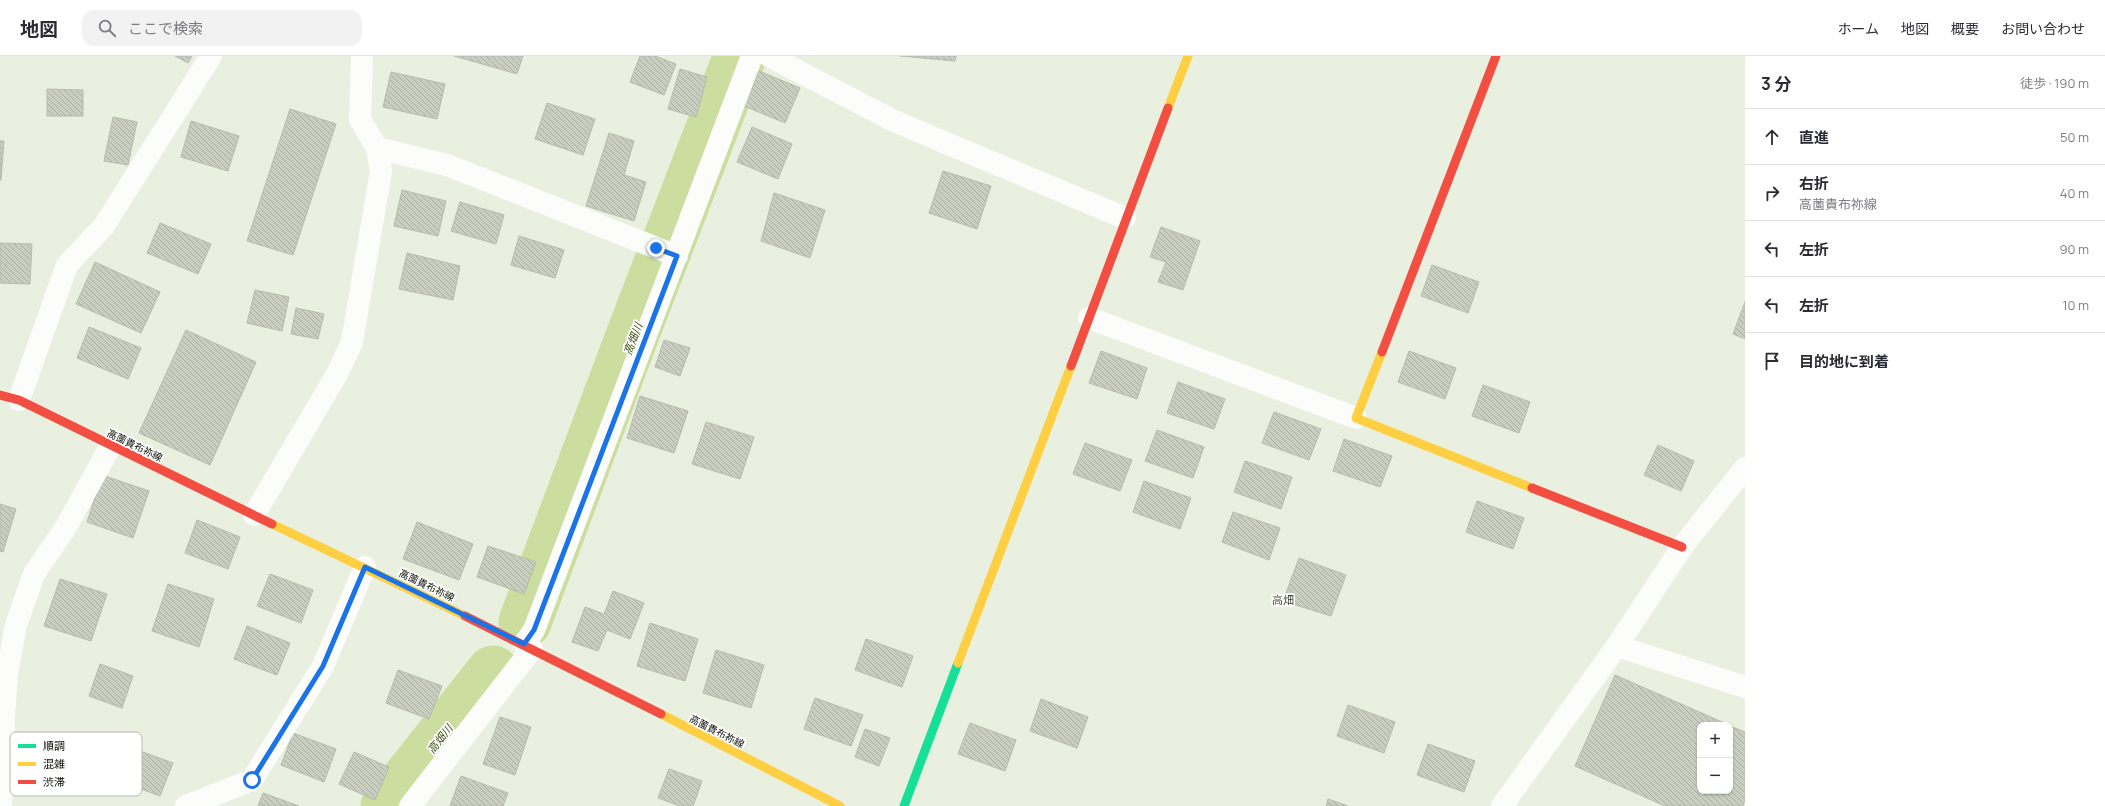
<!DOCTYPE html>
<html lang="ja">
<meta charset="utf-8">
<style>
body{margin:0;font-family:Manrope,"Noto Sans JP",sans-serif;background:#f2f2f3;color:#2b2b33}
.controls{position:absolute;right:12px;bottom:12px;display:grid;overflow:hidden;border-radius:8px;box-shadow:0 1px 3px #0004}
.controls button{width:36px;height:36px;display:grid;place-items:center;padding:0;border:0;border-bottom:1px solid #e1e1e2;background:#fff;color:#2b2b33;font:20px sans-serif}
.stop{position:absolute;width:12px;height:12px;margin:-9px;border:3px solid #1a73e8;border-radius:50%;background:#fff}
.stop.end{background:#1a73e8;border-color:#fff;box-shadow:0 1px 4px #0008}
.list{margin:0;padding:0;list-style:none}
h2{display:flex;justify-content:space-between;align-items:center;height:52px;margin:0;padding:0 16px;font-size:17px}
h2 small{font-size:13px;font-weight:400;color:#7c7c81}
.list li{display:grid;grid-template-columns:26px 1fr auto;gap:12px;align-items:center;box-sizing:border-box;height:56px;padding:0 16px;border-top:1px solid #e1e1e2}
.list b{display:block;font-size:15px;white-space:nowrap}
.list p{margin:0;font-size:13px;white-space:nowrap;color:#7c7c81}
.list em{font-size:13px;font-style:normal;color:#7c7c81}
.icon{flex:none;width:22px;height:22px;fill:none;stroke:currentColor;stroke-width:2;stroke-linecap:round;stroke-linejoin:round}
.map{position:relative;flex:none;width:1745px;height:750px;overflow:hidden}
header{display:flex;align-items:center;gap:24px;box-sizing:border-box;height:56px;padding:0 20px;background:#fff;border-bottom:1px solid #e1e1e2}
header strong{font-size:19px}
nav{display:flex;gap:22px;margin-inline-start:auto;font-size:14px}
.search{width:280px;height:36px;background:#f2f2f3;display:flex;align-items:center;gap:10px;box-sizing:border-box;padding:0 14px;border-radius:12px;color:#7c7c81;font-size:15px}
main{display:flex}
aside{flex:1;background:#fff}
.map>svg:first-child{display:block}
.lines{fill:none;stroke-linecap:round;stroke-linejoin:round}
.river{stroke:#ccde9f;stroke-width:53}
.building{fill:url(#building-back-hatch);stroke:#b6bbad}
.street{stroke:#fcfdfa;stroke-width:22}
.fast{stroke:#16e098;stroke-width:9}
.slow{stroke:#ffcf43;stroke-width:9}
.jam{stroke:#f24e42;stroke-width:9}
.route{stroke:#1a73e8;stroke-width:5}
.labels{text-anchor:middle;stroke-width:3.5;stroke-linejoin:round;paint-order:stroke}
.street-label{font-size:10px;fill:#0a0d04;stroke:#fff}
.water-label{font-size:11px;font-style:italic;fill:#3e4c10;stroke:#fff}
.neighbourhood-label{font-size:11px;fill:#3f472c;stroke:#fff}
.key{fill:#fff;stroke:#b6b6b4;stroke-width:1}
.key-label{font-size:11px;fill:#0a0d04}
</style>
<header>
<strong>地図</strong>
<div class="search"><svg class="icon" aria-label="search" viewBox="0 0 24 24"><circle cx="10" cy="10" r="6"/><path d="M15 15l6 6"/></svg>ここで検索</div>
<nav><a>ホーム</a><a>地図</a><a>概要</a><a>お問い合わせ</a></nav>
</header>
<main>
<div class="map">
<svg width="1745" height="750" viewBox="0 0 1745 750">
<defs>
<pattern id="building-back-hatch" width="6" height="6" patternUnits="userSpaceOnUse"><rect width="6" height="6" fill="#cacec0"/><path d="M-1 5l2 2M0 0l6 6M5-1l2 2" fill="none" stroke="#acb0a3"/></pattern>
</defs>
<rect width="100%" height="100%" fill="#eaf0df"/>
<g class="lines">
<!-- river -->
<g class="river">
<path d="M525,566L631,283L740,0"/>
<path d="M387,750L493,616"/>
</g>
</g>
<!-- building -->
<g class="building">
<path d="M175,0H192L188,7Z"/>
<path d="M454,0H523L517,18Z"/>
<path d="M640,0H655L676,8L664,39L630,26Z"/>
<path d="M900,0H956L955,5Z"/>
<path d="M680,13L707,21L696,61L668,53Z"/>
<path d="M759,15L800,32L785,67L744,50Z"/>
<path d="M391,16L445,28L437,63L383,51Z"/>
<path d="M47,33L83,34V60H47Z"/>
<path d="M547,47L595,63L583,99L535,83Z"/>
<path d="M290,53L336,68L293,199L247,185Z"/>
<path d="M113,61L137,66L128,109L104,105Z"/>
<path d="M191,65L239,80L228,115L181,101Z"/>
<path d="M752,71L792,88L778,123L737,106Z"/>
<path d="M609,77L634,85L624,119L646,126L634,165L586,150Z"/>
<path d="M0,85H4L1,124H0Z"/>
<path d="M943,115L991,130L977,173L929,157Z"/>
<path d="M402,134L446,145L438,180L394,170Z"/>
<path d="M774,137L825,154L810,202L761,185Z"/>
<path d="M460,146L504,159L496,188L451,175Z"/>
<path d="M160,167L211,188L198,218L147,197Z"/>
<path d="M1161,171L1200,185L1183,234L1158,226L1166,206L1150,201Z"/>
<path d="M519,180L564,194L555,222L511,209Z"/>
<path d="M0,187L32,188L30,228L0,227Z"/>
<path d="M407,197L460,210L453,244L399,233Z"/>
<path d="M95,206L160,236L141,277L76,248Z"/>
<path d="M1432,209L1479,226L1468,257L1421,240Z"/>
<path d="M255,234L289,241L282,275L247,267Z"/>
<path d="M1745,246V283L1733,278Z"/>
<path d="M296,252L324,258L318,283L291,278Z"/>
<path d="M89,271L141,292L128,323L77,302Z"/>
<path d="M186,274L256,306L210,409L139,377Z"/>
<path d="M664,284L690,292L680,320L655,311Z"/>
<path d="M1101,295L1147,312L1137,343L1089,327Z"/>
<path d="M1409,295L1456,312L1445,343L1398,326Z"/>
<path d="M1178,326L1225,343L1214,373L1167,357Z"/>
<path d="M1483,329L1530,346L1519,377L1472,360Z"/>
<path d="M640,340L688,355L674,397L627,382Z"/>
<path d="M1274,356L1321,373L1309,404L1262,387Z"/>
<path d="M706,366L754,381L740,423L692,408Z"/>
<path d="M1157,374L1204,391L1193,422L1145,405Z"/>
<path d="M1344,383L1392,400L1380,431L1333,415Z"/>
<path d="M1085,387L1132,404L1120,435L1073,418Z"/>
<path d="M1658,389L1694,405L1681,435L1644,419Z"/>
<path d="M1245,405L1292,421L1281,453L1234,436Z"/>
<path d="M102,419L149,435L133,482L87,466Z"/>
<path d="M1144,425L1191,442L1180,473L1133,456Z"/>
<path d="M1477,445L1524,462L1513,493L1466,476Z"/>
<path d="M0,448L16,453L3,496L0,495Z"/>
<path d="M1233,456L1280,472L1269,504L1222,486Z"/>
<path d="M197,464L240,481L228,513L185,497Z"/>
<path d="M417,466L473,488L459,524L403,503Z"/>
<path d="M488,490L536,506L524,538L477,521Z"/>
<path d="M1299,502L1346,519L1331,560L1283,545Z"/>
<path d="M270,518L313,534L301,567L257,550Z"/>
<path d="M60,523L107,538L91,585L44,570Z"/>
<path d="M168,528L214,543L199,591L152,575Z"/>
<path d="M613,535L644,547L630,583L607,574L598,595L572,586L585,551L604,558Z"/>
<path d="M650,567L698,583L685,625L637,610Z"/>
<path d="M247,570L290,587L277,619L234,603Z"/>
<path d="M866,583L913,600L902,631L855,614Z"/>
<path d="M716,594L764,609L751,652L703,637Z"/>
<path d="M100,608L133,620L122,652L89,640Z"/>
<path d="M398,614L442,630L429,663L386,647Z"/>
<path d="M1615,619L1729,669H1700V735H1730V670L1745,676V744L1743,750H1665L1575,710Z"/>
<path d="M815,642L863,659L851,690L804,673Z"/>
<path d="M1041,643L1088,661L1077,692L1030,675Z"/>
<path d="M1348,649L1395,666L1384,697L1337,680Z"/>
<path d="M500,661L531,671L515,719L483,708Z"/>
<path d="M970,667L1016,684L1005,715L958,698Z"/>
<path d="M865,673L890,682L879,710L855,701Z"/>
<path d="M293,677L336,693L324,726L281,709Z"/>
<path d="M1428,688L1475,705L1464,736L1417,719Z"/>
<path d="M129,691L173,707L160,740L117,724Z"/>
<path d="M354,696L389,711L375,744L339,728Z"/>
<path d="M669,713L702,725L693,750H680L658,742Z"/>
<path d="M461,720L508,737L503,750H450Z"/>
<path d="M263,737L299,750H258Z"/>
<path d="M1328,743L1348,750H1326Z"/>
</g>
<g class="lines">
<!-- street -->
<g class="street">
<path d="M362,0L360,63L377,92"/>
<path d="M769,0L894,65L1125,162"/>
<path d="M1089,262L1356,362"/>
<path d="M19,344L67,209L104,170L211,0"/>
<path d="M254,459L337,318L352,286L381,115L377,92L447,109L677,200"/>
<path d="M524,588L534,574L752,0"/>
<path d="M1617,590L1745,631"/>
<path d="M1,750L4,660L7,618L16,569L34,518L66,471L111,389"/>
<path d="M186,750L252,724L323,610L365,511"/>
<path d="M410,750L532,593"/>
<path d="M1502,750L1617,590L1682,491L1745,412"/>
</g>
<!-- fast -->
<path class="fast" d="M904,750L958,607"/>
<!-- slow -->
<g class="slow">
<path d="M1168,52L1188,0"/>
<path d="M1382,296L1356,362L1532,432"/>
<path d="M272,468L465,560"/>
<path d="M958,607L1071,310"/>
<path d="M661,658L840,750"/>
</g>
<!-- jam -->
<g class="jam">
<path d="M1382,296L1496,0"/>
<path d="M1071,310L1168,52"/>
<path d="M0,339L19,344L272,468"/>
<path d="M1532,432L1682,491"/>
<path d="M465,560L661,658"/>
</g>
</g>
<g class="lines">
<!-- route -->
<path class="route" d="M252,724L323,610L365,511L524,588L534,574L677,200L656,192"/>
</g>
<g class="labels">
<!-- street labels -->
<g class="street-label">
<text transform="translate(135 389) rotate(26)" y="4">高薗貴布祢線</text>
<text transform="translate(427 529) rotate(26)" y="4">高薗貴布祢線</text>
<text transform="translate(717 675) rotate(27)" y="4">高薗貴布祢線</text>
</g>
<!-- water labels -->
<g class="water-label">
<text transform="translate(633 283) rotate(-69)" y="4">高畑川</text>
<text transform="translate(440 683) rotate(-52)" y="4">高畑川</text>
</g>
<!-- neighbourhood labels -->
<g class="neighbourhood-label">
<text x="1283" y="548">高畑</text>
</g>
</g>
<!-- legend -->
<rect x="10" y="676" width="132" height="64" rx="6" class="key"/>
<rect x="18" y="688" width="18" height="4" fill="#16e098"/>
<rect x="18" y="706" width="18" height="4" fill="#ffcf43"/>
<rect x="18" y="724" width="18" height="4" fill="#f24e42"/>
<g class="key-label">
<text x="43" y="694">順調</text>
<text x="43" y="712">混雑</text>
<text x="43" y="730">渋滞</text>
</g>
</svg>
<div class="controls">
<button>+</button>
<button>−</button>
</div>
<div class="stop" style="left:252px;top:724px"></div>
<div class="stop end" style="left:656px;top:192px"></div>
</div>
<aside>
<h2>3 分<small>徒歩 · 190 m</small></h2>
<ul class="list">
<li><svg class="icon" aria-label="ahead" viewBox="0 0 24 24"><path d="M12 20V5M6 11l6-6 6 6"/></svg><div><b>直進</b></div><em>50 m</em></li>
<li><svg class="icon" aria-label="right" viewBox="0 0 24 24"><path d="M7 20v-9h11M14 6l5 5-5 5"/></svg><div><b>右折</b><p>高薗貴布祢線</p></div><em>40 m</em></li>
<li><svg class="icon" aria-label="left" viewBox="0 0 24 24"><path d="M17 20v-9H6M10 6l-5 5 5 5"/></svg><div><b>左折</b></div><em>90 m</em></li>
<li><svg class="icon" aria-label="left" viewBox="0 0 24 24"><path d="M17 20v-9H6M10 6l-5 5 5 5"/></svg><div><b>左折</b></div><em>10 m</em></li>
<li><svg class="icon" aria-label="arrive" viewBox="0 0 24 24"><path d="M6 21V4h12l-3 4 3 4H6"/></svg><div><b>目的地に到着</b></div></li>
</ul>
</aside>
</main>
